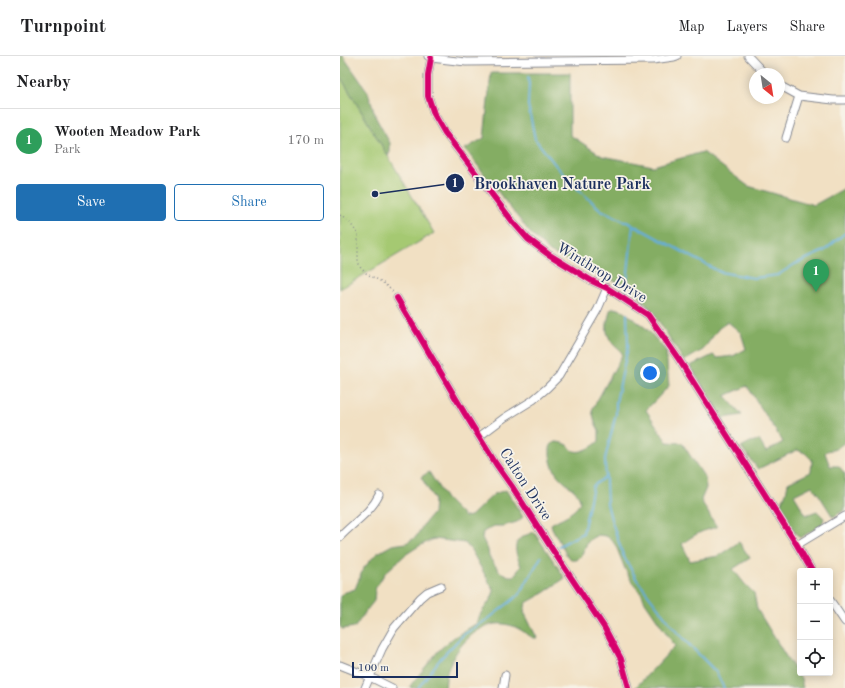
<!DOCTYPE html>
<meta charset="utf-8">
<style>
body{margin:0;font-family:"Old Standard TT",serif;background:#f6f6f6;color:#202124}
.controls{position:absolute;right:12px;bottom:12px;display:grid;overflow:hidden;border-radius:4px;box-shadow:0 2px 10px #0003}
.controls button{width:36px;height:36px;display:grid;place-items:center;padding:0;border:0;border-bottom:1px solid #e0e0e0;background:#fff;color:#202124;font:20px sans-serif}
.compass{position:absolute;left:409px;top:12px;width:36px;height:36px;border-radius:50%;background:#fff;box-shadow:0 2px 10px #0003;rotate:150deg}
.scale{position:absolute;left:12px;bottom:10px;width:106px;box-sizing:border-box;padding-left:4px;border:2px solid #1b2f5e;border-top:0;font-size:11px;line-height:14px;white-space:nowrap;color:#1b2f5e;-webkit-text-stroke:3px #f7f3e8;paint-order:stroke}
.you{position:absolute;left:310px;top:317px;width:14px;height:14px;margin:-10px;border:3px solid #fff;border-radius:50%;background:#1a73e8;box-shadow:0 0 0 6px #1a73e833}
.badge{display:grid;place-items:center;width:26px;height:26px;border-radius:50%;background:#1f6fb2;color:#fff;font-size:13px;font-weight:700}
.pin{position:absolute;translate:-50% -33px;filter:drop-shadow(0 1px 2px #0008)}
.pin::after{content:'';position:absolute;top:21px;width:14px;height:12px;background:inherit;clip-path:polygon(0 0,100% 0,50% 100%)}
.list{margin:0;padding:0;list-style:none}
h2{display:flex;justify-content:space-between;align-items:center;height:52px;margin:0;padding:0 16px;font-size:17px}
h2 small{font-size:13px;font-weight:400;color:#757577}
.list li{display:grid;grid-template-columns:26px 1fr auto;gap:12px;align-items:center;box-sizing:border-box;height:64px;padding:0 16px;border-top:1px solid #e0e0e0}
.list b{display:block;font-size:15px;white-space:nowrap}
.list p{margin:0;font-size:13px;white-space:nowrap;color:#757577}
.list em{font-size:13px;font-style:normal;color:#757577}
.actions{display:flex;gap:8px;padding:12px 16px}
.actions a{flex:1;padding:9px 0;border:1px solid #1f6fb2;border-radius:4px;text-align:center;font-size:14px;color:#1f6fb2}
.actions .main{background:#1f6fb2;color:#fff}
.icon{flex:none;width:22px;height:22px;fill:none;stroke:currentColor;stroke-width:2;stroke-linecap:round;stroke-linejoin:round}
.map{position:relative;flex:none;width:505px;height:632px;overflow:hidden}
header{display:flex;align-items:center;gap:24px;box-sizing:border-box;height:56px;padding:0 20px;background:#fff;border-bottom:1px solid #e0e0e0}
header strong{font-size:19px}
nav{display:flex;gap:22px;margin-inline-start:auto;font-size:14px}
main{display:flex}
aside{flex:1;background:#fff}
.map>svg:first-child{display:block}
.green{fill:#a5c972;stroke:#607c68}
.forest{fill:#84ad64;stroke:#506e61}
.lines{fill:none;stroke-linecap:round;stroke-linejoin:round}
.stream{stroke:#64aedc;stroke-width:2}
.minor-casing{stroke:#868890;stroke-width:9}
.path{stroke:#868890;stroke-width:1.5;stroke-dasharray:1 3;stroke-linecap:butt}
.minor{stroke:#fff;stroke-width:7}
.cycleway-casing{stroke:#f7f3e8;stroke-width:8}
.cycleway{stroke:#d6006c;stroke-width:6}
.labels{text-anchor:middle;stroke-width:3.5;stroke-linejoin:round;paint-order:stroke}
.street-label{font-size:15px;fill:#1b2f5e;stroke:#f7f3e8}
.leader{fill:none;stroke:#1b2f5e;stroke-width:1.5}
.callout-dot{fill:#1b2f5e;stroke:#f7f3e8;stroke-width:1.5}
.mark-label{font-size:12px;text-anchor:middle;font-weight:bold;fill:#fff}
.callout-label{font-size:16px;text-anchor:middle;font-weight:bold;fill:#1b2f5e;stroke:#f7f3e8;stroke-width:3.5;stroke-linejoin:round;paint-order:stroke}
</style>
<header>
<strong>Turnpoint</strong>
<nav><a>Map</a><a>Layers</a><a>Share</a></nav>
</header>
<main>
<aside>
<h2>Nearby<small></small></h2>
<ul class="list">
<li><span class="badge" style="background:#2e9e5b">1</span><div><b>Wooten Meadow Park</b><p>Park</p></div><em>170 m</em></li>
</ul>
<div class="actions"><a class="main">Save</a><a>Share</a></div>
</aside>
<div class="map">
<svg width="505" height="632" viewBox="0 0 505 632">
<rect width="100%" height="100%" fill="#f7f3e8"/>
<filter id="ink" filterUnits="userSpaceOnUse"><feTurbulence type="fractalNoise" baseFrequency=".025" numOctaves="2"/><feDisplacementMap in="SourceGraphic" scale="8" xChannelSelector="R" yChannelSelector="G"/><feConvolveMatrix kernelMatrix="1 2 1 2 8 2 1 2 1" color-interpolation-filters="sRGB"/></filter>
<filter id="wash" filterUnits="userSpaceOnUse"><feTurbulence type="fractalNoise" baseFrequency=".012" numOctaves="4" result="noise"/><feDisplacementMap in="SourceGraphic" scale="16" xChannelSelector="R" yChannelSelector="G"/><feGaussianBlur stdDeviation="0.9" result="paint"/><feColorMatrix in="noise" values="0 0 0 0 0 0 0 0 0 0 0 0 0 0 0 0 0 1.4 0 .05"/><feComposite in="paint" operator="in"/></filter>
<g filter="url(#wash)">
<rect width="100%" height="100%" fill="#f1e0c3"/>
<!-- green -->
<path class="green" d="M0,20L94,177L0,233Z"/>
<!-- forest -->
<g class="forest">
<path d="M0,0H3L28,36L36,62L50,87V96L48,100L0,20Z"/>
<path d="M151,17H230V79L262,100L313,110L363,96L408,130L474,149L505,132V386L496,393L487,395L485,397L490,410H499L505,418V454L493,461L479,439L472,430L454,439L466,459L477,455L484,462L482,469L460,482L452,473L441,448L446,437L448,427L471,416L472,404L465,397L457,394L418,413L401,391L410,386L419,384L426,396L443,386L407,330L385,340L402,359L383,362L350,310L373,299L377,302L393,300L406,293L401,277L388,266L379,272L363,294L344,305L320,267L291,229L277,226L261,220L210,196L192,179L172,154L125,93L144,82Z"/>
<path d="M274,252L282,254L307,273L326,295L329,330L306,354L327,386L342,387L365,422L366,432L361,444L370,460L377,471C361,475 355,478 342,488L350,505L378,500L399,486L410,502L393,513L404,527L414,537L417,553L447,602L461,622L463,632H295L335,590L305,546L301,537L293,528L285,513L276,490L271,483L266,480L258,479L252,482L247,487L242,499L237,504H232L227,500L212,472L211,468C218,463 227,461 233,455C251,441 229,432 220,422C214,416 211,408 210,399C210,393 209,389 215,386C219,386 224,387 228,389C229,390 231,393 232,394C240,399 254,390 259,385V374L255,367L252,354L281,301L282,297C279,293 275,291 273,288C263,274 267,269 270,254Z"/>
<path d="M89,416L106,443L124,461L131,460L154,438L166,434L183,461L177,466L163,470H154L143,476L142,482L148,494L149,501L160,516L169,520H174L181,510C177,501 171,488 182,481C185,479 190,478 194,476L225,522L202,538L186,547L184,556L197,582H193C187,578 176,570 169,569C143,562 120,586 110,608C106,615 106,625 105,632H71L70,630L99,594L113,582L137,567L141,557L151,543L154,535L131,494L125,487L94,483L79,490L65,499L45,517L35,533L34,545L26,555L15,571L2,573L0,570V541L3,537L15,533L23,513L36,498L52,489L66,487L76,481L83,469L93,457L94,443L81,421Z"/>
</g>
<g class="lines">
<!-- stream -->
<g class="stream">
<path d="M188,21L189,28L188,49L195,83L217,111L239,134L261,154L293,169L380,216L414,222L438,219L455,208L484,195L505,177"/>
<path d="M286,235L293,169"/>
<path d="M287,258L288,291L276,346V358L265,403L267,448L271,463L283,499L297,524L336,575L376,616L384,632"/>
<path d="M219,490L243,477L253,430L265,421"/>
<path d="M78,632L101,602L123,579L148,563L179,539L201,501"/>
</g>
</g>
</g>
<g filter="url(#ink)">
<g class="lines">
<defs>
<g id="minor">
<path d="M88,0L91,2L126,6L313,4L334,1L337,0"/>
<path d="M408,0L425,18"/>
<path d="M91,2L88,19V40L94,58L105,77L173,166L188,183L208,198L252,225L267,232L308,259L338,302L457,489L472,515"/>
<path d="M439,29L459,40L493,44H505"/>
<path d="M446,82L459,40"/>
<path d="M57,242L125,358L156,408L173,432L212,493L264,571L281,603L289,632"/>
<path d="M140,380L164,362L193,344L207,332L219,320L258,253L267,232"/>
<path d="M0,481C13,467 31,456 39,439"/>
<path d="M457,489L505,460"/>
<path d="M490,544L505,566"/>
<path d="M0,609L30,621L52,632"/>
<path d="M25,632L42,593L54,572L80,542L87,536L101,530"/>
<path d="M163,632L165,619"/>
</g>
</defs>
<!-- minor casing -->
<use href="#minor" class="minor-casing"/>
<!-- path -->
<path class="path" d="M0,159L10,167L18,178V205L20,211L27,218L42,226L50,233L54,237"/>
<!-- minor -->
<use href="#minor" class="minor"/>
<defs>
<g id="cycleway">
<path d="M91,2L88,19V40L94,58L105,77L173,166L188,183L208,198L252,225L267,232L308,259L338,302L457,489L472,515"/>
<path d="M57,242L125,358L156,408L173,432L212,493L264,571L281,603L289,632"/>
</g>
</defs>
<!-- cycleway casing -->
<use href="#cycleway" class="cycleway-casing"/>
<!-- cycleway -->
<use href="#cycleway" class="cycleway"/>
</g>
</g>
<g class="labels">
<!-- street labels -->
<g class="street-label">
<text transform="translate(262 216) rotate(31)" y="5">Winthrop Drive</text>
<text transform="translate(186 428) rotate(57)" y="5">Calton Drive</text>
</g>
</g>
<!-- callouts -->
<path class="leader" d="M35 138L115 127"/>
<g class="callout-dot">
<circle cx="35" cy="138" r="4"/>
<circle cx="115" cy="127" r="10"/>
</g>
<g class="mark-label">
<text x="115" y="131">1</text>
</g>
<g class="callout-label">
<text x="222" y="133">Brookhaven Nature Park</text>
</g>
</svg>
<div class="controls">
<button>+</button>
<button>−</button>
<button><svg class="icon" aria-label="locate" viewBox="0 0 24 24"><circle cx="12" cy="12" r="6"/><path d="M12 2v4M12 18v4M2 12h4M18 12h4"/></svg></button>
</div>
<svg class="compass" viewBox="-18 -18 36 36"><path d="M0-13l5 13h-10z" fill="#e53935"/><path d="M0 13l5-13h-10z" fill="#757577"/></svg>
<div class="scale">100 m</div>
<div class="you"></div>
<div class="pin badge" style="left:476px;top:236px;background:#2e9e5b">1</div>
</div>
</main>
